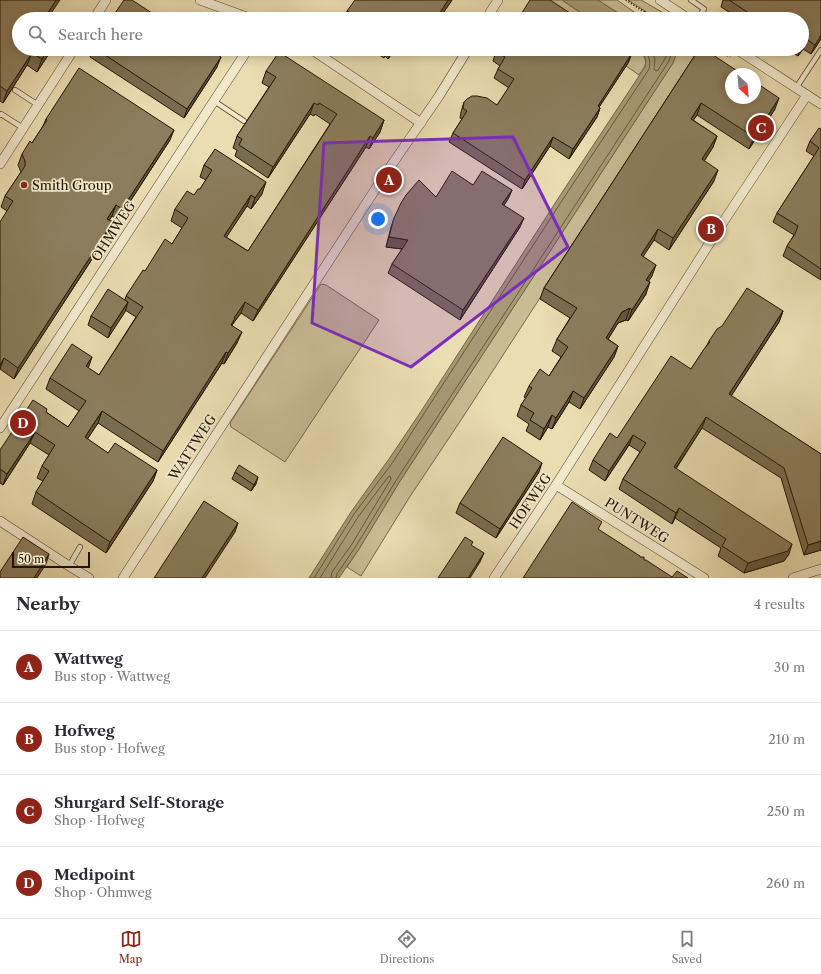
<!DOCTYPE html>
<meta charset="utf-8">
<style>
body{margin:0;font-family:"Libre Caslon Text",serif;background:#f2f2f3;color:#2b2b33}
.compass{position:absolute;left:725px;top:68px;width:36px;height:36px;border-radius:50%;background:#fff;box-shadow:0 2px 10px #0003;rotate:154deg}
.scale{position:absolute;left:12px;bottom:10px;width:78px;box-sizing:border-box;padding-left:4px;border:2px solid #241500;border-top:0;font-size:11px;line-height:14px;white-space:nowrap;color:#241500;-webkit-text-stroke:3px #f2e9cd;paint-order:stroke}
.you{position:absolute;left:378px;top:219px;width:14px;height:14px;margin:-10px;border:3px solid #fff;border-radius:50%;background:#1a73e8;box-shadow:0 0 0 6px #1a73e833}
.badge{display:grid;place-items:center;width:26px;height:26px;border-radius:50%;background:#8f2418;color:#fff;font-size:13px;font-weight:700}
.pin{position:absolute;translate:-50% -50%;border:2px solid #fff;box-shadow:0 1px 4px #0006}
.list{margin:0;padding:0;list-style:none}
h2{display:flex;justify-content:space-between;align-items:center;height:52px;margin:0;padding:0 16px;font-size:17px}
h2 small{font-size:13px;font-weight:400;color:#7c7c81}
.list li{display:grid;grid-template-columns:26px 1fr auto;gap:12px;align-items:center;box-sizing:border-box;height:72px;padding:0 16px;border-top:1px solid #e1e1e2}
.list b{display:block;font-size:15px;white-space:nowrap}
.list p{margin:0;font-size:13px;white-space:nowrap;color:#7c7c81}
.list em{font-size:13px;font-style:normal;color:#7c7c81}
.icon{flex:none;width:22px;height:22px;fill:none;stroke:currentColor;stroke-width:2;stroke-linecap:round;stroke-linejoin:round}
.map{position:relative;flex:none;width:821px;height:578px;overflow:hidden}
.search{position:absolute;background:#fff;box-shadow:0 2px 10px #0003;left:12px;right:12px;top:12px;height:44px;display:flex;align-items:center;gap:10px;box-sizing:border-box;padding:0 14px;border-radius:22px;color:#7c7c81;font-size:15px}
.sheet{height:340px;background:#fff}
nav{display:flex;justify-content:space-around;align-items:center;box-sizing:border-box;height:56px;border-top:1px solid #e1e1e2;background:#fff;font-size:11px;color:#7c7c81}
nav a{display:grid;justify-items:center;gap:2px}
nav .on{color:#8f2418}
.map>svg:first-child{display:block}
.green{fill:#c9bb94;stroke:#76684a}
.water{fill:#a79975;stroke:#736446}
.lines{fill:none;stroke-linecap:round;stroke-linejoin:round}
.shore{stroke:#66573a;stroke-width:1}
.service-casing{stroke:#56472c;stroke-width:6}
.minor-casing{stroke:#56472c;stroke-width:10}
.path{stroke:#241500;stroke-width:2;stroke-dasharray:1 2;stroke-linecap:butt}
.service{stroke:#f2e9cd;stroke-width:4.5}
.minor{stroke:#f2e9cd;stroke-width:9}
.wall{fill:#786c50;stroke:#241500}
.shaded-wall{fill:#615841;stroke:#241500}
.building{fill:#8b7d5d;stroke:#241500}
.marked{fill:#7b2cbf;fill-opacity:0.2;stroke:#7b2cbf;stroke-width:3;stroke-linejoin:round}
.poi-dot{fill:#8f2418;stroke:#f2e9cd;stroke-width:1.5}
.labels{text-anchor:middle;stroke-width:3.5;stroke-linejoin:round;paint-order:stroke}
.poi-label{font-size:13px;fill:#241500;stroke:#f2e9cd;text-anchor:start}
.street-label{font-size:13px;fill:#241500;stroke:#f2e9cd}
</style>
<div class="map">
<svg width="821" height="578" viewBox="0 0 821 578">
<rect width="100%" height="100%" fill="#ebddb2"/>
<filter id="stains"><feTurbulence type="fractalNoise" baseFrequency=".005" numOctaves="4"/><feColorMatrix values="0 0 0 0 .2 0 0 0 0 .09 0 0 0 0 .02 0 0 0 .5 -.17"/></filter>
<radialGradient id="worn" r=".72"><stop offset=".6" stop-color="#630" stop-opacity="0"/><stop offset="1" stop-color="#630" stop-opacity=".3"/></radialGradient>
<!-- green -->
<g class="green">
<path d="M531,0H562L590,19H559Z"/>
<path d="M598,0H617L644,19H627Z"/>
<path d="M628,0H641L674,19H657Z"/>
<path d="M602,49H637L642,52L646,61L645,66L639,75Z"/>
<path d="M672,49H701L463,417L409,498L361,576L347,567L359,549L400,481L673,63L674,59L673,50Z"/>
<path d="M321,284L326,285L379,320L285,462L231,427L230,423Z"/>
</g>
<!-- water -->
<g class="water">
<path d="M562,0H598L627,19H590Z"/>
<path d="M637,49H672L673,50L676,55L673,63L400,481L359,549L339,578H309L351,512L389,459L420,413L561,194L645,67C647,57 644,54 637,49Z"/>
</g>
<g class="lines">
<!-- shore -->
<g class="shore">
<path d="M650,49L655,59L654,69L656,71L658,70L666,57L664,49"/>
<path d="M314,578L354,514L393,462L423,415L565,196L649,69C651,61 649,56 644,49"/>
<path d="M320,578L358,517L388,477L390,476L391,479L352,544L332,572L331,578"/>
<path d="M336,578L337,574L356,546L397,479L669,61L671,55L669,49"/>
</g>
<defs>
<g id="service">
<path d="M691,0L704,9L698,19"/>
<path d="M796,88L821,50"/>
<path d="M15,90L38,105"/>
<path d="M214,101L244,121"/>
<path d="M0,115L1,114L23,128"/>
<path d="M69,566L80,547"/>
</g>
<g id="minor">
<path d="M200,0L252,19"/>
<path d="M660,0L689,19"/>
<path d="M94,19L106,0"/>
<path d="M486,19L498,0"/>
<path d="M311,49L421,123"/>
<path d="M736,49L821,104"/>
<path d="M0,164L74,49"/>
<path d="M0,428L248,49"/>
<path d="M556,485L704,578"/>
<path d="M0,521L69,566L89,578"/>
<path d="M123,578L384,176L439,96L468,49"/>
<path d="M494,578L556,485L716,233L807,95"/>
<path d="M793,578L821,569"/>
</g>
</defs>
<!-- service casing -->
<use href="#service" class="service-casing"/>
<!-- minor casing -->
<use href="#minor" class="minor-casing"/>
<!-- path -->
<g class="path">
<path d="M626,0L655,19"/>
<path d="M717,49L730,57"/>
</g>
<!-- service -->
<use href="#service" class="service"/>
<!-- minor -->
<use href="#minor" class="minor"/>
</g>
<!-- wall -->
<g class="wall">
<path d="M0,0L19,19L52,49L37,72L27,65L3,103L0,101Z"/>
<path d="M452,0L439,19H344L347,11Z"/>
<path d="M723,0H821V39L811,54L803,49L798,56L786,49H802V19H740L721,7Z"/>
<path d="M92,49H208L217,67L184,118L90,57Z"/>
<path d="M374,49H395L388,59L385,56L384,58L373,51Z"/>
<path d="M699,49L775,109L749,149L697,115L693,120L717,136L713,147L704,161L714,181L669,250L654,240L643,256L652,276L648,281L646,294L628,321L626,320L618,323L608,339L618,346L614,357L580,409L569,402L552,429L548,427L540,440L526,431L529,424L517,416L521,405L526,398L524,397L529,386L549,376L561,357L552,351L557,339L570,318L540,299L544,288Z"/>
<path d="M496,52L632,53L628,63L599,107L600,108L597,117L569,159L550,146L522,189L449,142L453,133L462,119L460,118L461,112L464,102L497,105L509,88L494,78L498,69L500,66L493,61Z"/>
<path d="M266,71L384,120L380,132L369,149L366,147L253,321L241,313L232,325L237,343L224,364L222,363L158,462L98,423L87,439L108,453L157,470L153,481L106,553L32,504L36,492L43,481L37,478L42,466L49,455L30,443L3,485L0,483V450L46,412L68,427L79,411L46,389L50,378L88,368L99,375L136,317L125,310L108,338L88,325L91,316L125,300L126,296L145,271L172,244L182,228L171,221L175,209L194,195L200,189L206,180L200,177L204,165L262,194L251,209L247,206L226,237L248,251L330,124L315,114L314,116L310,114L268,178L235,156L237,150L233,148L237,136L269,87L262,83Z"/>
<path d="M46,119L170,140L118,220L112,216L109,220L113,222L109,233L14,379L0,369L7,211L1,207L5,196L21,172L18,165L22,154L32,143L43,126Z"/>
<path d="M821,129V280L783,256L787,246L794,235L773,222L777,213L814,156L806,151L810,141Z"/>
<path d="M473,185L512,190L508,199L504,205L520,227L460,320L388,273L392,264L402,249L386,247L391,227L394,218L436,197Z"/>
<path d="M783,311L779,322L731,396L821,454V550L804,555L781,478L702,428L676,469L789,554L784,561L744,573L718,556L721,548L675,518L672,524L619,489L623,479L640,452L629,445L605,481L589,470L593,460L617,438L691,369L707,345L709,341Z"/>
<path d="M235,472L256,484L251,491L232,479Z"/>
<path d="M539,472L496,538L456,513L460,503Z"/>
</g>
<!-- shaded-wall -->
<g class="shaded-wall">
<path d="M56,0H60L47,19H44Z"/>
<path d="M448,0H452L439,19H436Z"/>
<path d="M821,35V39L811,54L815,45Z"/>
<path d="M806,39L803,49L798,56L800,49H802V46Z"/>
<path d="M48,49H52L37,72L42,59Z"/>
<path d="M392,49H395L388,59Z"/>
<path d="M32,53L27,65L3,103L7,91Z"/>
<path d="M632,53L628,63L594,115L598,106Z"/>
<path d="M221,57L217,67L184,118L187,109Z"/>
<path d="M779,98L775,109L749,149L754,137Z"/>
<path d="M314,103L310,114L268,178L273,167Z"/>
<path d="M701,103L697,115L687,130L691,119Z"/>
<path d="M600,108L597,117L569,159L573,149Z"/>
<path d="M384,120L380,132L369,149L373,138Z"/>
<path d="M174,130L170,140L118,220L122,209Z"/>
<path d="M370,136L366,147L253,321L258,310Z"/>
<path d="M717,136L713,147L698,171L702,159Z"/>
<path d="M553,137L550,146L522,189L525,180Z"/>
<path d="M718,170L714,181L669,250L673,238Z"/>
<path d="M266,182L262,194L251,209L255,198Z"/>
<path d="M512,190L508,199L499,213L502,204Z"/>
<path d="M251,195L247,206L220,247L224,236Z"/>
<path d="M116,205L112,216L103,230L107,219Z"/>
<path d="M524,218L520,227L460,320L463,310Z"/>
<path d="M113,222L109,233L14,379L18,368Z"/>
<path d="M658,229L654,240L637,266L641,255Z"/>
<path d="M389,237L408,240L404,249L386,247Z"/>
<path d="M656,265L652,276L642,291L646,280Z"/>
<path d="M650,282L646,294L628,321L632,310Z"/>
<path d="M128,302L125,312L108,338L111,328Z"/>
<path d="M245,302L241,313L232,325L231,330V325L234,318Z"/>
<path d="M630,308L626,320L618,323L602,349L606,338L622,312Z"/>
<path d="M783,311L779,322L726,404L729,394Z"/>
<path d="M242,332L237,343L224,364L228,353Z"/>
<path d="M618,346L614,357L580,409L584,398Z"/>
<path d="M226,352L222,363L158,462L163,451Z"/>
<path d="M92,357L88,369L86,366Z"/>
<path d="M4,358L0,369V365Z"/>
<path d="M573,391L569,402L552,429L556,418Z"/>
<path d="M102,411L98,423L81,449L85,437Z"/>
<path d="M552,415L548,427L540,440L544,429Z"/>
<path d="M706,417L702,428L670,477L674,467Z"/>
<path d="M35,432L30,443L3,485L7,474Z"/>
<path d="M633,435L629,445L605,481L609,471Z"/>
<path d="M542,463L539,472L496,538L500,529Z"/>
<path d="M157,470L153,481L106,553L110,542Z"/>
<path d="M258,477L256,484L251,491Z"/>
<path d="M679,508L675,518L672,524L676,513Z"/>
<path d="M238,523L235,532L205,578H202Z"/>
<path d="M821,541V550L804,555L808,545Z"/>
<path d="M792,544L789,554L784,561L744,573L748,563Z"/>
<path d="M484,553L480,562L470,578H468Z"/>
<path d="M49,554L46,564L37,578H34Z"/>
</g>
<!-- building -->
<g class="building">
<path d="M0,0H56L44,19H19V49H48L42,59L32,53L7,91L0,86Z"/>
<path d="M124,0H132L161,19H111Z"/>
<path d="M355,0H448L436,19H359L347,11Z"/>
<path d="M530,0H550L579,19H518Z"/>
<path d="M729,0H821V35L815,45L806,39L802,46V19H758Z"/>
<path d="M96,49H208L221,57L187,109Z"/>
<path d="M498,49H625L632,53L598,106L600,108L573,149L553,137L525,180L453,133L467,111L463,108L464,102L467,99L472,96H477L487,98L497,105L514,79L498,69L505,57L496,52Z"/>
<path d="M699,49H704L742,74H731V98H755V82L779,98L754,137L701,103L691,119L717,136L702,159L718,170L673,238L658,229L641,255L656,265L646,280L650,282L632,310L630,308L622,312L606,338L618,346L584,398L573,391L556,418L552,415L544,429L530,420L534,413L521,405L532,388L529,386L540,369L549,376L568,347L557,339L577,308L544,288Z"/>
<path d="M279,52L384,120L373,138L370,136L258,310L245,302L234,318H235L231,325L242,332L228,353L226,352L163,451L102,411L85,437L108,453L115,443L157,470L110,542L36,492L49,471L42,466L55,445L35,432L7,474L0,469V450L33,400L47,409L46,412L68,427L86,401L50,378L72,344L92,357L86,366L99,375L143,307L126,296L143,270L145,271L165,239L172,244L188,218L175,209L187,191L194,195L198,189H200L212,170L204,165L215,149L266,182L255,198L251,195L224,236L248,251L337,114L319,103L318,105L314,103L273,167L239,145L242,139L237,136L276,77L266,71Z"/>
<path d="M79,68L174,130L122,209L116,205L107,219L113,222L18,368L4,358L0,365V222L13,201L5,196L25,166V161L22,154L30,141L32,143L47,120L46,119Z"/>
<path d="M819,128L821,129V269L787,246L795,234L798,226L777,213L819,148L810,141Z"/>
<path d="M452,171L473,185L482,171L512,190L502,204L524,218L463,310L392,264L408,240L389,237L394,218L401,203L406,195L419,180L436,197Z"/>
<path d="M747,288L783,311L729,394L821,454V541L808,545L784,468L706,417L674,467L792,544L788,551L748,563L722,546L726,539L679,508L676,513L623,479L646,443L633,435L609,471L593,460L610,433L617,438L671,356L691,369L704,349L710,342L709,341L717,329L722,326Z"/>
<path d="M108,289L128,302L111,328L91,316Z"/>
<path d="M503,437L542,463L500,529L460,503Z"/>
<path d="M239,465L258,477L254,485L235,472Z"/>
<path d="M204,501L238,523L202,578H154Z"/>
<path d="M572,502L602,522L598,529L640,556V557H644V560H646L672,577L677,571L688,578H523Z"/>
<path d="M23,537L49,554L34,578H0V572Z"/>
<path d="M465,537L473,542L471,545L484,553L468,578H438Z"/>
</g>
<!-- marked area -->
<path class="marked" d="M513,137L568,247L411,367L312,323L324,143Z"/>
<!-- markers -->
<circle class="poi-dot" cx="24" cy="185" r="4"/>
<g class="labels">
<!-- poi labels -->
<g class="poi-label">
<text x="32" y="190">Smith Group</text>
</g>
<!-- street labels -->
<g class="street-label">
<text transform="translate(113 231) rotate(-57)" y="5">OHMWEG</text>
<text transform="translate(192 447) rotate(-57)" y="5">WATTWEG</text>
<text transform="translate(530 501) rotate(-56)" y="5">HOFWEG</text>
<text transform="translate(637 520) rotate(32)" y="5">PUNTWEG</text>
</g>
</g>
<rect width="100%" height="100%" filter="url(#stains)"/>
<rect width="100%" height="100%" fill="url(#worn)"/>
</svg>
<svg class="compass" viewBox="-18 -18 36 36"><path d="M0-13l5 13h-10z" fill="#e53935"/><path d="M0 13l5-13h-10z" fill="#7c7c81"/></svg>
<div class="scale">50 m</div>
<div class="you"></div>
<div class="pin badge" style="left:389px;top:180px">A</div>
<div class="pin badge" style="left:711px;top:229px">B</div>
<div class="pin badge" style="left:761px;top:128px">C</div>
<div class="pin badge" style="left:23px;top:423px">D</div>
<div class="search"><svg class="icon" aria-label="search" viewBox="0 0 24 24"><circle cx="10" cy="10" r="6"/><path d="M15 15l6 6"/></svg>Search here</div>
</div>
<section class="sheet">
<h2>Nearby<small>4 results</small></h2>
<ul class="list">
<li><span class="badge">A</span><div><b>Wattweg</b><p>Bus stop · Wattweg</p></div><em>30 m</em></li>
<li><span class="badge">B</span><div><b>Hofweg</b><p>Bus stop · Hofweg</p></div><em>210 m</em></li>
<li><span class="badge">C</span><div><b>Shurgard Self-Storage</b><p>Shop · Hofweg</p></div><em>250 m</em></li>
<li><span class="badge">D</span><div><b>Medipoint</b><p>Shop · Ohmweg</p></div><em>260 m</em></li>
</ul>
</section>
<nav>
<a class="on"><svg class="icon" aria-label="map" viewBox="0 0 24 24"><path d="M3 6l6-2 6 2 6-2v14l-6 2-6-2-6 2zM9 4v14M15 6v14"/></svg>Map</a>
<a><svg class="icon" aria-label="directions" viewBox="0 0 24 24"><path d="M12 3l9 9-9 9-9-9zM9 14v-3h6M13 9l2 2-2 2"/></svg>Directions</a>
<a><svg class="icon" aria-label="saved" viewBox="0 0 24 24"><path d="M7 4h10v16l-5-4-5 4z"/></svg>Saved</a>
</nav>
